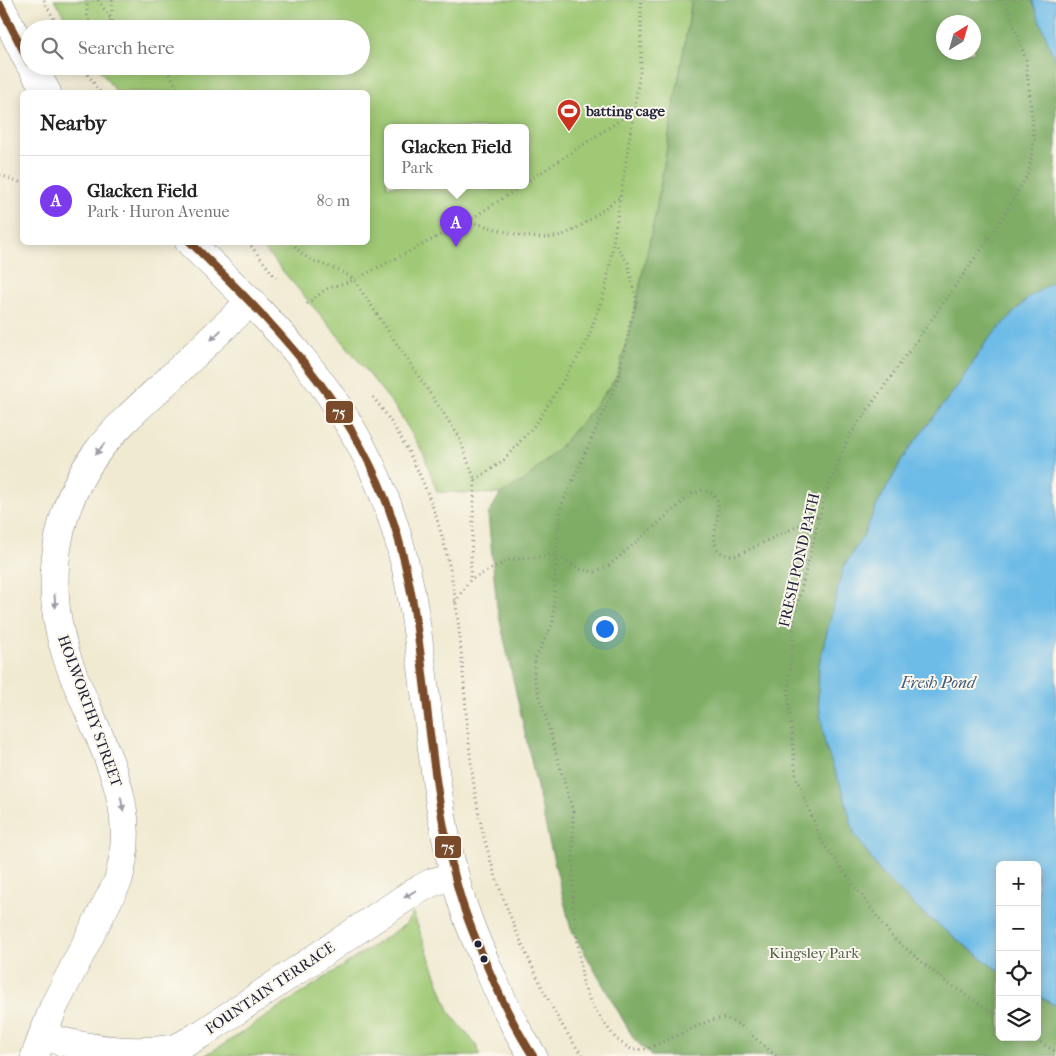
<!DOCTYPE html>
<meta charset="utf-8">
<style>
body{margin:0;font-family:"IM FELL French Canon",serif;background:#f6f6f6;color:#222}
.controls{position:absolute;right:15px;bottom:15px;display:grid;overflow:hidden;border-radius:8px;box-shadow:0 2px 12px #0003}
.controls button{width:45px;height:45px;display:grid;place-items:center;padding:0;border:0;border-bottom:1px solid #e0e0e0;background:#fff;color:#222;font:25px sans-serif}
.compass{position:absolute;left:936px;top:15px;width:45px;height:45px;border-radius:50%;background:#fff;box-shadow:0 2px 12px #0003;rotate:37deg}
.you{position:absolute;left:604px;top:628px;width:18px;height:18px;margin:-12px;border:4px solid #fff;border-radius:50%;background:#1a73e8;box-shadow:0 0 0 8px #1a73e833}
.badge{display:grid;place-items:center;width:32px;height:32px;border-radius:50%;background:#7c3aed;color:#fff;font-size:16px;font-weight:700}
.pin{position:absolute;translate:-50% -41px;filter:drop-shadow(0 1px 2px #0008)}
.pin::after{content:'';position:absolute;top:26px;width:18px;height:15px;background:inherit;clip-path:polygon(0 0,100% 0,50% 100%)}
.popup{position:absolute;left:384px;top:124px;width:145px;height:65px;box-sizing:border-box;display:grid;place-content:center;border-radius:8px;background:#fff;filter:drop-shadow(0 1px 4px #0005);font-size:16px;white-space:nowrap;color:#767676}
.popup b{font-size:19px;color:#222}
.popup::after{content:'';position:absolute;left:50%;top:100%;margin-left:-10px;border:10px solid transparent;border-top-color:#fff}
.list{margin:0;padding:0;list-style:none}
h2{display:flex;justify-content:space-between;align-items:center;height:65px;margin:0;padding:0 20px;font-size:21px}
h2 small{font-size:16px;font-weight:400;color:#767676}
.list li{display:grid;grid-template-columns:32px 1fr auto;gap:15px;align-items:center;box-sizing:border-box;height:90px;padding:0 20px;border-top:1px solid #e0e0e0}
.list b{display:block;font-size:19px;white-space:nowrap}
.list p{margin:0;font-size:16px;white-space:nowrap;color:#767676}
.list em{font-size:16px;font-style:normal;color:#767676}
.icon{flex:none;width:28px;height:28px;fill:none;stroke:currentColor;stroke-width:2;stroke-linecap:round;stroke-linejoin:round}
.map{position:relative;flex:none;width:1056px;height:1056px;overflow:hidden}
.search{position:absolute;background:#fff;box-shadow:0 2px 12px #0003;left:20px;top:20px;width:350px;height:55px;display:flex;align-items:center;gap:12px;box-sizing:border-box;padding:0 18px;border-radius:28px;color:#767676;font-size:19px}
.panel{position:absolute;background:#fff;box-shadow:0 2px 12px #0003;left:20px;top:90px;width:350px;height:155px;border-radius:8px}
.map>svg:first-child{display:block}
.green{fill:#9fc975;stroke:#607658;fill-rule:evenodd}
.forest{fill:#7fad66;stroke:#506850;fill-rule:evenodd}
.water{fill:#6dbbe7;stroke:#486e91}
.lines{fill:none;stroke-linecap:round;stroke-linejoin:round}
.minor-casing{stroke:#898686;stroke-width:29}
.tertiary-casing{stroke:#898686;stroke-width:29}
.path{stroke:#898686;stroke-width:3;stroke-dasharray:1 4;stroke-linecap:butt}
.minor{stroke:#fff;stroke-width:28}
.tertiary{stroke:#fff;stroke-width:28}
.bus-1-casing{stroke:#fbf7ec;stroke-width:11}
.bus-1{stroke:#7a4b2a;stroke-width:8}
.oneway{fill:#9c9ca7}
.bus-dot{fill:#22223b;stroke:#fbf7ec;stroke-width:2}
.labels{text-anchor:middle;stroke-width:4;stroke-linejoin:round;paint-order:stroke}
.poi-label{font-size:15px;font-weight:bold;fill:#22223b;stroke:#fbf7ec;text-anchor:start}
.street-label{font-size:15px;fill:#22223b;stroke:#fbf7ec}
.park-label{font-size:15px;fill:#4e5c4f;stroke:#fbf7ec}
.water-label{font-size:16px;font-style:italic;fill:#3c5877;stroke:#fbf7ec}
.line-badge{stroke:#fbf7ec;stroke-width:2}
.badge-label{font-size:14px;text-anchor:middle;font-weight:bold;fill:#fff}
</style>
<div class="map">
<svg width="1056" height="1056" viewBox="0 0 1056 1056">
<rect width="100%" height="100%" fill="#fbf7ec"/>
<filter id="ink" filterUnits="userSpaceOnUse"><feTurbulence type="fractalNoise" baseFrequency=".02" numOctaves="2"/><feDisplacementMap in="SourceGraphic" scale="10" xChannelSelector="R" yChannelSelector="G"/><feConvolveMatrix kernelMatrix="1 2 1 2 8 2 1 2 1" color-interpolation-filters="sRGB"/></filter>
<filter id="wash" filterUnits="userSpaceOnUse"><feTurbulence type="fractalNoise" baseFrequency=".0096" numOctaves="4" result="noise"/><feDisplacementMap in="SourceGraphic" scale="20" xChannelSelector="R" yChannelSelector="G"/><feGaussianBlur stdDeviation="1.12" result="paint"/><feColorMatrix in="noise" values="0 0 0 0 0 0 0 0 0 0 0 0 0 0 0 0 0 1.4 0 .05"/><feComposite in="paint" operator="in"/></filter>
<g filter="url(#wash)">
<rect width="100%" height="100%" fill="#f0ead1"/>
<!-- green -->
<g class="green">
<path d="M54,0H691L690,13L656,211L633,318L617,377L591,411L559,448L525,480L500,494L437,492L424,454L396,408L345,344L259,243L368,242V92H116L97,66H361V29H73ZM387,128H525V186H387Z"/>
<path d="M413,913L450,1013L477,1046L480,1055L474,1056H204L229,1041L403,926L407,922Z"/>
</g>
<!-- forest -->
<path class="forest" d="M691,0H1032L1056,63V280L1028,298L986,342L959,384L906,453L876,507L863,536L843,568L819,664L818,697L854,833L920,911L1000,972V1037H1037V995L1056,1006V1056H651L634,1039L571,929L549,841L497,607L488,515L500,494L525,480L559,448L591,411L617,377L633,318L656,211L690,13ZM944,22H974V52H944Z"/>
<!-- water -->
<g class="water">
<path d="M1032,0H1056V63Z"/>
<path d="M1056,280V1006L1037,995V865H1000V972L920,911L881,873L854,833L843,792L825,745L818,697L819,664L843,568L863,536L876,507L906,453L959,384L986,342L1028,298Z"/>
</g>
</g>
<g filter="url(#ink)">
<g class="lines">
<defs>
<g id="minor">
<path d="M42,1036C86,1049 131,1056 176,1048C185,1044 194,1038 203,1033L414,892L433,882L455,876"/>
<path d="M35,1056L54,1006L118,881C135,822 118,781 96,728C82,695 66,663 59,628C47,567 59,503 97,452C116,427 140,406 163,385C192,357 222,329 251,301"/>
</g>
<g id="tertiary">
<path d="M0,5L29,63"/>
<path d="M31,66L47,92"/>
<path d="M189,242C271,320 346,392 386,501C414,576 419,646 429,724C436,782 444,843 461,899C469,925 480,950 491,975C503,1003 516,1031 533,1056"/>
</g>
</defs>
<!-- minor casing -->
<use href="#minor" class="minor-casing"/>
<!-- tertiary casing -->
<use href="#tertiary" class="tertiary-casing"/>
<!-- path -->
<g class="path">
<path d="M44,0L59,29"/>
<path d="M86,0C88,6 86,14 89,20C91,23 96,26 100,26C114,26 112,10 112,0"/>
<path d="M98,0L118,29"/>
<path d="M165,29L166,27"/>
<path d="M82,66L100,92"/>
<path d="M163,66L172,78L179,92"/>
<path d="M0,175L22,183"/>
<path d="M525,183L634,111"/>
<path d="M468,221L521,186"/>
<path d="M248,242L276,278"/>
<path d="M292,242C297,249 302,255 310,259C325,267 341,268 354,280L458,435L475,480L470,579"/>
<path d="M307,304L326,289L354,280L468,221C495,228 532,243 559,236C579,231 604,208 621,196"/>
<path d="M373,397C414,449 440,514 452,579C465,653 464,730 477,804C487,861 508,915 533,968C547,998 562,1029 583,1056"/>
<path d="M475,480L503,461L538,421L586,344L606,288L641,66V0"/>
<path d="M455,602L470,580L508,560L556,555L561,506L617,383L636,300L628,263L614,243"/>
<path d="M1000,1017L946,982L893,938L822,842L796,777L788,691L795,614L824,498L849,436L997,227L1029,172L1034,139L1026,60L1005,0"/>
<path d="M1032,1037L1056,1052"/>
<path d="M776,1056L741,1026L725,1018L711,1020L647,1049L632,1050L616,1039L592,1006L583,984L573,906V812L534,677L535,659L553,623L556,555L579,569L595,572L607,567L692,494L703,490L713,493C715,497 718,500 718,504C720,526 701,554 735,556L819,516"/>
</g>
<!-- minor -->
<use href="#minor" class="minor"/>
<!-- tertiary -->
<use href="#tertiary" class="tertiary"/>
<defs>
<g id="bus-1">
<path d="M0,5L29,62"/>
<path d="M190,242C269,319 346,396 386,501C418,585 422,677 434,765C440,810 448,855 461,899C469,925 480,950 491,975C503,1003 516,1030 533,1056"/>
</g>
</defs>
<!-- bus-1 casing -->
<use href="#bus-1" class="bus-1-casing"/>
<!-- bus-1 -->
<use href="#bus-1" class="bus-1"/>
</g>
<!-- one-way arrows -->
<defs><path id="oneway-solid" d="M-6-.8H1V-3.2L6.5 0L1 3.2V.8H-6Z" transform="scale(1.25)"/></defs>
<g class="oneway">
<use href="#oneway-solid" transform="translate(216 335) rotate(136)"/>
<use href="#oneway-solid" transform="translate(100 449) rotate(128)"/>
<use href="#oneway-solid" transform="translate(55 601) rotate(85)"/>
<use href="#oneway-solid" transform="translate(122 804) rotate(80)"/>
<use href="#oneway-solid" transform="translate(410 894) rotate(148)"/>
</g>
</g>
<!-- icons -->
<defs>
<symbol id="stadium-pin" viewBox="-11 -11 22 30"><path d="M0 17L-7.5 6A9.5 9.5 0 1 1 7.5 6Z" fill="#c8321e" stroke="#fbf7ec"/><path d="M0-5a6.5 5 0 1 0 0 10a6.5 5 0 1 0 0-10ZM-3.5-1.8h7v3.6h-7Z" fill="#fff"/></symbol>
</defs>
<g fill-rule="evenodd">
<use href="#stadium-pin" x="555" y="97" width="28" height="38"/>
</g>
<!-- markers -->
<g class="bus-dot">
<circle cx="478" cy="944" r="4.5"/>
<circle cx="484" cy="959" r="4.5"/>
</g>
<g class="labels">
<!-- poi labels -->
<g class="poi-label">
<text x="586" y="116">batting cage</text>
</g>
<!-- street labels -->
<g class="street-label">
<text transform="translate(799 560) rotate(-77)" y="5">FRESH POND PATH</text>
<text transform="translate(90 711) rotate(70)" y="5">HOLWORTHY STREET</text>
<text transform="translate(270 988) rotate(-34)" y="5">FOUNTAIN TERRACE</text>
</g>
<!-- park labels -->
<g class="park-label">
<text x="814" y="958">Kingsley Park</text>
</g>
<!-- water labels -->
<g class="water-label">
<text x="938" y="688">Fresh Pond</text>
</g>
</g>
<g class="line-badge">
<rect x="325" y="400" width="29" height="24" rx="5" fill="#7a4b2a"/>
<rect x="434" y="835" width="28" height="24" rx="5" fill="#7a4b2a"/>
</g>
<g class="badge-label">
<text x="339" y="417">75</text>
<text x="448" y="852">75</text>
</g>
</svg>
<div class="controls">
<button>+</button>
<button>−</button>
<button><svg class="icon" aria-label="locate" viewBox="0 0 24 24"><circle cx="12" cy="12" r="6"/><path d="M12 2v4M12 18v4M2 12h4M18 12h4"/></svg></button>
<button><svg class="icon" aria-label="layers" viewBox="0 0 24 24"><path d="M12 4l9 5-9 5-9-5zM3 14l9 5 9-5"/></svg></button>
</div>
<svg class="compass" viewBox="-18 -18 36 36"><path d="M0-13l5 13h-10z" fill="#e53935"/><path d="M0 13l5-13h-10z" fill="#767676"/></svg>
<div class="you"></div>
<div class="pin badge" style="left:456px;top:247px">A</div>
<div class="popup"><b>Glacken Field</b>Park</div>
<div class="search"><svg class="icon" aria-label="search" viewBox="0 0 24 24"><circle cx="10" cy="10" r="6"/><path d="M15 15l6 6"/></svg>Search here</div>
<section class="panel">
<h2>Nearby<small></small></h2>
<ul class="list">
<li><span class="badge">A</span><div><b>Glacken Field</b><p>Park · Huron Avenue</p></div><em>80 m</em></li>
</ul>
</section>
</div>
